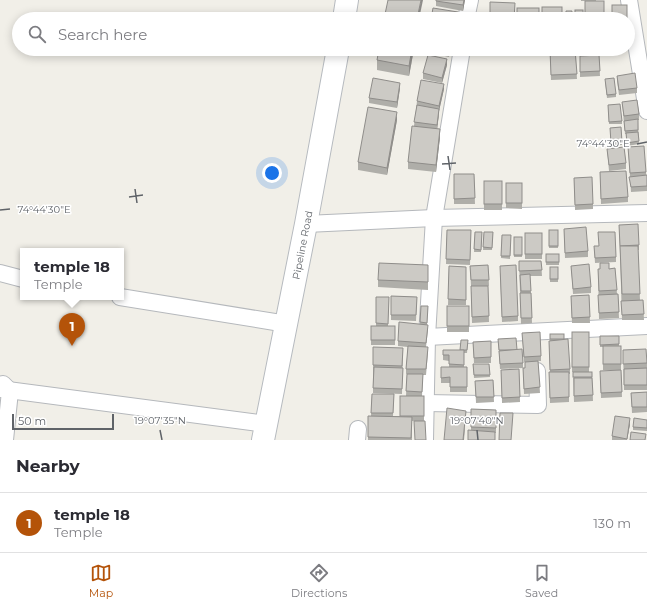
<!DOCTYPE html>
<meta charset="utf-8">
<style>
body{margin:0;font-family:Montserrat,sans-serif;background:#f2f2f3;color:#2b2b33}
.scale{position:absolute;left:12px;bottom:10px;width:102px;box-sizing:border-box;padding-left:4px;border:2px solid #5f6368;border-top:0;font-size:11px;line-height:14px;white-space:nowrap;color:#5f6368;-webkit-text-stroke:3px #fff;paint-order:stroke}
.you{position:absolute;left:272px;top:173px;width:14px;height:14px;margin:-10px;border:3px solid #fff;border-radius:50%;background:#1a73e8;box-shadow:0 0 0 6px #1a73e833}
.badge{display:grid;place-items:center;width:26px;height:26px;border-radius:50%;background:#b45309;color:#fff;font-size:13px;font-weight:700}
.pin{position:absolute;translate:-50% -33px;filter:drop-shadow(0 1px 2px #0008)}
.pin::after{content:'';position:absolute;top:21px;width:14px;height:12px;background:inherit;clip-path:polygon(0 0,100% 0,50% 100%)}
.popup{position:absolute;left:20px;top:248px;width:104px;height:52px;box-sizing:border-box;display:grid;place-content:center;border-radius:0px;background:#fff;filter:drop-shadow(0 1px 3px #0005);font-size:13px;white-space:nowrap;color:#7c7c81}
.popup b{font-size:15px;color:#2b2b33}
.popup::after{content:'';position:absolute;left:50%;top:100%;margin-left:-8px;border:8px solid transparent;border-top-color:#fff}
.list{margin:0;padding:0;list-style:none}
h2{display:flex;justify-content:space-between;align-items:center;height:52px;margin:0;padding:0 16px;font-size:17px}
h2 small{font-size:13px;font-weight:400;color:#7c7c81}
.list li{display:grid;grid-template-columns:26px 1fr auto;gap:12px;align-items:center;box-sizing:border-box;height:60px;padding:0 16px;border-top:1px solid #e1e1e2}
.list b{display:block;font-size:15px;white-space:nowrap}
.list p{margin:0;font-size:13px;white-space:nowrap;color:#7c7c81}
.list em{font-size:13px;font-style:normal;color:#7c7c81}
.icon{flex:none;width:22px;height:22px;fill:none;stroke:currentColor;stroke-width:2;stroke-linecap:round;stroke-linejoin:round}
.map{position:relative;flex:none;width:647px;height:440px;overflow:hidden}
.search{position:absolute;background:#fff;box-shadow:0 2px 10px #0003;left:12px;right:12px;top:12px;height:44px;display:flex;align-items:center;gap:10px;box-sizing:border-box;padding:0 14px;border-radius:22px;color:#7c7c81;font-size:15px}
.sheet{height:112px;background:#fff}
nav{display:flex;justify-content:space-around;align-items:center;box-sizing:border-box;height:56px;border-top:1px solid #e1e1e2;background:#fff;font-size:11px;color:#7c7c81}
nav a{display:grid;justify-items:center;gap:2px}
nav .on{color:#b45309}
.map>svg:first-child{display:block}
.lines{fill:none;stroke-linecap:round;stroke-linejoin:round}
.minor-casing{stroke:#b5b8bc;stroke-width:18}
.secondary-casing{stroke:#b6babf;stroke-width:24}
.minor{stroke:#fff;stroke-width:16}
.secondary{stroke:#fff;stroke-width:22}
.wall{fill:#afaea9}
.shaded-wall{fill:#8f8d8a}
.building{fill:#cccac5;stroke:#8f8d8a}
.ticks{fill:none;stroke:#5f6368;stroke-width:1.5}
.labels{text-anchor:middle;stroke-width:3;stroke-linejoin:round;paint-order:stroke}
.street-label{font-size:10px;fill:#5f6368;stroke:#fff}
.ticks-label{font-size:10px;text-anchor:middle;fill:#5f6368;stroke:#fff;stroke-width:3;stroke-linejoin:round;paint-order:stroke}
</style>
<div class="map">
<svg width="647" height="440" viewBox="0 0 647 440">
<rect width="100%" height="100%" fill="#f1efe8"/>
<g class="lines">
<defs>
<g id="minor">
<path d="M629,0L647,111"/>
<path d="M466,19L470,0"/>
<path d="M306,224L434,218L647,213"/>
<path d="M0,273L23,279"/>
<path d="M120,297L287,324"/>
<path d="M427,337L647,326"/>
<path d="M3,384L10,391L5,440"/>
<path d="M0,389L266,424"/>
<path d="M426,403L538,405L537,371"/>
<path d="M357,440L358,429"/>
<path d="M425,440L427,337L434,218L462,49"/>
</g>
<g id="secondary">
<path d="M344,19L347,0"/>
<path d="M263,440L306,224L338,49"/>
</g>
</defs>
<!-- minor casing -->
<use href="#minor" class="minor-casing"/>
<!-- secondary casing -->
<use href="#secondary" class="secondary-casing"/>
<!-- minor -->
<use href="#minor" class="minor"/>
<!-- secondary -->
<use href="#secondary" class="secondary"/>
</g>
<!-- wall -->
<g class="wall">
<path d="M436,0H465L463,11L436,6Z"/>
<rect x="581" y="0" width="15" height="1"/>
<path d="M379,49H414L409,76L377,70V60Z"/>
<path d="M427,49H451L449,57L427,52Z"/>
<path d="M575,49L577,79L551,80L550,55Z"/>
<path d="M599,55L600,76L580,77V56Z"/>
<path d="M447,65L442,83L423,79V73Z"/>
<path d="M617,76L637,88V93L619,95L617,81Z"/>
<path d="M605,81L616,94V97L607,98Z"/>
<path d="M400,88L397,108L369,103V98Z"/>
<path d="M444,89L439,111L437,129L440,137L436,172L408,169V162L414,126L417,101Z"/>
<path d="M622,102L639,114V120H638L639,144L627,146L626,134H625Z"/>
<path d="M608,105L622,121V124H609Z"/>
<path d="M397,120L387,175L358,170V162Z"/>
<path d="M621,127L622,145L611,146L610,128Z"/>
<path d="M628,147L646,172V175H647V191L631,192Z"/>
<path d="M607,149L626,163V169L609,171Z"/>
<path d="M600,172L628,197V202L601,204Z"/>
<path d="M454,174H474L475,204H454Z"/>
<path d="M574,178L593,204V209L575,210Z"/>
<rect x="484" y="181" width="18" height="29"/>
<path d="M506,183H522V209L506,208Z"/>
<path d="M619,225L639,245V250H638L640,300H643L644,320H622L620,254Z"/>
<path d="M564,229L588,251V257L565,258Z"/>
<path d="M447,230H471L470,265L446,264Z"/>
<rect x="549" y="230" width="9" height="18"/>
<path d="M475,232H482L481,252H474Z"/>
<path d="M484,232H493L492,250H483Z"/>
<rect x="525" y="233" width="17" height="26"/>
<path d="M502,235H511L510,259L501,258Z"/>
<rect x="514" y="237" width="8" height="20"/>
<path d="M594,246L616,257V262L595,263Z"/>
<rect x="546" y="254" width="13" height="11"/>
<path d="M519,261H541L542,276H530L531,293L532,323L521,324Z"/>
<path d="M600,263L609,269L615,268L617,294H618L619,318L599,319L598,269H600Z"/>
<path d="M488,265L489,286H488L489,322L472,323L471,292L487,286H471L470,266Z"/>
<path d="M449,266L466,267V305H448Z"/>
<path d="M571,266L591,287V293L573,294Z"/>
<rect x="550" y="267" width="8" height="15"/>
<path d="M500,272L518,316V321L502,322Z"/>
<path d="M428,273V290L378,287V280Z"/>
<path d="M589,295L590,323H572L571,296Z"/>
<path d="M391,296L417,297L416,321L391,320Z"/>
<path d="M376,297H389L388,326H395V345H371V326H376Z"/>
<path d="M421,306H428L427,325L428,330L426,347L428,353L426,375H423L422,396H424V421H412V440H368V416H371L372,394H394L393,416H400L406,396L407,374H406V369L408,347L398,346V341L420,324Z"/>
<rect x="447" y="306" width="22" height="26"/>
<path d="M572,332H589V372H592L593,401L574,402L573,372H572Z"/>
<path d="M522,333L541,356V361H538L540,393L524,394L523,368H525V362H524Z"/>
<path d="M550,334H564V340L570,369V374H569V402L550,403L549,372H550L549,346L550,341Z"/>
<path d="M600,336H619V346H621V370H603V347H600Z"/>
<path d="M498,339L517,350L523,363V368L500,369Z"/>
<path d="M468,340L467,353H464V367H467V392H450V383H441V367H449V361L443,360V350H460Z"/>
<path d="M491,341V363H474L473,342Z"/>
<path d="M403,348L402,394L373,393V365Z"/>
<path d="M623,350L647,362V390H624Z"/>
<path d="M473,364H489L490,377L474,378Z"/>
<path d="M519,369L520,402L502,403L501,370Z"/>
<path d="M621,370L622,397L601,398L600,376Z"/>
<path d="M493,380L494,402L476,403L475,381Z"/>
<path d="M647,392V412L632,413L631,393Z"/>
<path d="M471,409L496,410V433L471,430Z"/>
<path d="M647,420V431L633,430V427Z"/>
<path d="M630,424L627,440H612V436Z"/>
</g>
<!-- shaded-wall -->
<g class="shaded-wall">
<path d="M421,0H423L419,19H417Z"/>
<path d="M464,0H465L463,11V5Z"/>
<path d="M412,49H414L409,76V66Z"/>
<path d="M447,59V65L442,83V78Z"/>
<path d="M400,83V88L397,108V102Z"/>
<path d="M444,84V89L439,111V106Z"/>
<path d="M439,109V114L437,130V125Z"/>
<path d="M397,112V120L387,175V168Z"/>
<path d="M440,129V137L436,172V165Z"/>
<path d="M466,411L464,440H463Z"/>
<path d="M630,418V424L627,440Z"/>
</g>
<!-- building -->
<g class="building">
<path d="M388,0H421L417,19H384Z"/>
<path d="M436,0H464L463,5L436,1Z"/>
<rect x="585" y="1" width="19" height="18"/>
<path d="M490,2L515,3L514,19H490Z"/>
<rect x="612" y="5" width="15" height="14"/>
<rect x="542" y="7" width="20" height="12"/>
<path d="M433,8L458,12L457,19H431Z"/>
<rect x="517" y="8" width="22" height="11"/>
<rect x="575" y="10" width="8" height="9"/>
<path d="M566,11H572L571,19H566Z"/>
<path d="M379,49H412L409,66L377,60Z"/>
<path d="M439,49H450L449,51Z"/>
<path d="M561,49H575L577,74L551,75L550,50Z"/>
<path d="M428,55L447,59L442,78L423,73Z"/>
<path d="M599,55L600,71L580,72V56Z"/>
<path d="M635,73L637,88L619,90L617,76Z"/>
<path d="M373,78L400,83L397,102L369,98Z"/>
<path d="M614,78L616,94L607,95L605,79Z"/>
<path d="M421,80L444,84L439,106L417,101Z"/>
<path d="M637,100L639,114L624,116L622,102Z"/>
<path d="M620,104L622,121L609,122L608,105Z"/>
<path d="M417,105L439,109L437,125L414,122Z"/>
<path d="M368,107L397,112L387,168L358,162Z"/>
<path d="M638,119V130L625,131L624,121Z"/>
<path d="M412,126L440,129L436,165L408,162Z"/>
<path d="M621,127L622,142L611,143L610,128Z"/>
<path d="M638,132L639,141L627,143L626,133Z"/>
<path d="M644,146L646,172L630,173L628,147Z"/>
<path d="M624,147L626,163L609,165L607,149Z"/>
<path d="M626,171L628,197L601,199L600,172Z"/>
<path d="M454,174H474L475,198L454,199Z"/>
<path d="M647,175V186L631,187L629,177Z"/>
<path d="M592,177L593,204L575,205L574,178Z"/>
<rect x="484" y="181" width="18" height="23"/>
<rect x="506" y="183" width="16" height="20"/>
<path d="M638,224L639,245L620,246L619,225Z"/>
<path d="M586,227L588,251L565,253L564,229Z"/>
<path d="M447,230H471L470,260L446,259Z"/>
<rect x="549" y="230" width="9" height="16"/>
<path d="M475,232H482L481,250L474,249Z"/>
<path d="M484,232H493L492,248L483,247Z"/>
<path d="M598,232H615L616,257L595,258L594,246H599Z"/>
<rect x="525" y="233" width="17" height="21"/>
<path d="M502,235H511L510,256H501Z"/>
<rect x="514" y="237" width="8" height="18"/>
<path d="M620,246H638L640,294H622Z"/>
<rect x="546" y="254" width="13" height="8"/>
<path d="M519,261H541L542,270L519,271Z"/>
<path d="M379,263L428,265V282L378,280Z"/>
<path d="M600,263H609V269L615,268L617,290L599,291L598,269H600Z"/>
<path d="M589,264L591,287L573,289L571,266Z"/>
<path d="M488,265L489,280H471L470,266Z"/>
<path d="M516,265L518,316L502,317L500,266Z"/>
<path d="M449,266L466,267V300L448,299Z"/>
<rect x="550" y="267" width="8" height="12"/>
<path d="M530,274L531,291H521L520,275Z"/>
<path d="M471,286H488L489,316L472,317Z"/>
<path d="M520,293H531L532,318H521Z"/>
<path d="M618,294L619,312L599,313L598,295Z"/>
<path d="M589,295L590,317L572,318L571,296Z"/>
<path d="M391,296L417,297L416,315H391Z"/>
<path d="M376,297H389L388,324L376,323Z"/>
<path d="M643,300L644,314L622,315L621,301Z"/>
<path d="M421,306H428L427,323L420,322Z"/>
<rect x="447" y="306" width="22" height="20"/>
<path d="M399,322L428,325L426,343L398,341Z"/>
<rect x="371" y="326" width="24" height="14"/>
<path d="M540,332L541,356L524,357L522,333Z"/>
<rect x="572" y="332" width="17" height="35"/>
<rect x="550" y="334" width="14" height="5"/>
<path d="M600,336H619V344L600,345Z"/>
<path d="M516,338L517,350H499L498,339Z"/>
<path d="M568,339L570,369L550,370L549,341Z"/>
<path d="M461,340H468L467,350H460Z"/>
<path d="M491,341V357L474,358L473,342Z"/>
<path d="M408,346L428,347L426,369H406Z"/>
<rect x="603" y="346" width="18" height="18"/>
<path d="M373,347L403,348L402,366L373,365Z"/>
<path d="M522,349L523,363L500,364L499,351Z"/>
<path d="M646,349L647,363L623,364V350Z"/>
<path d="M443,350H464V365L449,364V355H443Z"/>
<path d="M538,361L540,387L524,389L523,368H525V362Z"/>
<path d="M473,364H489L490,375H474Z"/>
<path d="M374,367L403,368L402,389L373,388Z"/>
<path d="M441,367H467V387H450V377L441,378Z"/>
<path d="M647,368V385H624V369Z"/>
<path d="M519,369L520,397L502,398L501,370Z"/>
<path d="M621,370L622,392L601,393L600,371Z"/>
<path d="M549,372H569V397L550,398Z"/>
<rect x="573" y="372" width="19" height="5"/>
<path d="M407,374H423L422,392L406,391Z"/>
<path d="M574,378H592L593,395L574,396Z"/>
<path d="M493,380L494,397H476L475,381Z"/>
<path d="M647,392V407H632L631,393Z"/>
<path d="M372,394H394L393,413H371Z"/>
<rect x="400" y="396" width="24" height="20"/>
<path d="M447,408L466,411L463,440H444Z"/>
<path d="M471,409L496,410V428L471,427Z"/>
<path d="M500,413H513L511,440H499Z"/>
<path d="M368,416L412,417L411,438L368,437Z"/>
<path d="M615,416L630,418L627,439L612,436Z"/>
<path d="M634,418L647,420V428L633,427Z"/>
<path d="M414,421H425L426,440H415Z"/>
<path d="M468,430L495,432V440H468Z"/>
<path d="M631,432L646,434L645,440H630Z"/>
</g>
<!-- ticks -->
<path class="ticks" d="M637,144L647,142M448,156L450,170M442,164L456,163M135,189L137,203M129,197L143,195M0,210L10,209M160,430L162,440M477,430L478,440"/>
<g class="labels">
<!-- street labels -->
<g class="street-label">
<text transform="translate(302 245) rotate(-79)" y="4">Pipeline Road</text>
</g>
</g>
<g class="ticks-label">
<text x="603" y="147">74°44'30"E</text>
<text x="44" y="213">74°44'30"E</text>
<text x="160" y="424">19°07'35"N</text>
<text x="477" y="424">19°07'40"N</text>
</g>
</svg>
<div class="scale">50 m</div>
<div class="you"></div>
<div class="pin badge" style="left:72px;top:346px">1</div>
<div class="popup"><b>temple 18</b>Temple</div>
<div class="search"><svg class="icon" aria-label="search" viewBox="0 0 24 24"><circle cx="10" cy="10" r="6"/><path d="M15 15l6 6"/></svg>Search here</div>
</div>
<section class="sheet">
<h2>Nearby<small></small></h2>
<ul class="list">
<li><span class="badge">1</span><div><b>temple 18</b><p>Temple</p></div><em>130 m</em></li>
</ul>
</section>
<nav>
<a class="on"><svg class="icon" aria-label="map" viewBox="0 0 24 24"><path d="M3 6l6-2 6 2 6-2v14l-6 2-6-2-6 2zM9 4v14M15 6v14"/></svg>Map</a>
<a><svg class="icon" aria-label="directions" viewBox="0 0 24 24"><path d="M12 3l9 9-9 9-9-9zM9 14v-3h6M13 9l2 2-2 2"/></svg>Directions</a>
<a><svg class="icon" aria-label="saved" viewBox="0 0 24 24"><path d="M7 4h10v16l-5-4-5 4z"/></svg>Saved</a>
</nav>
